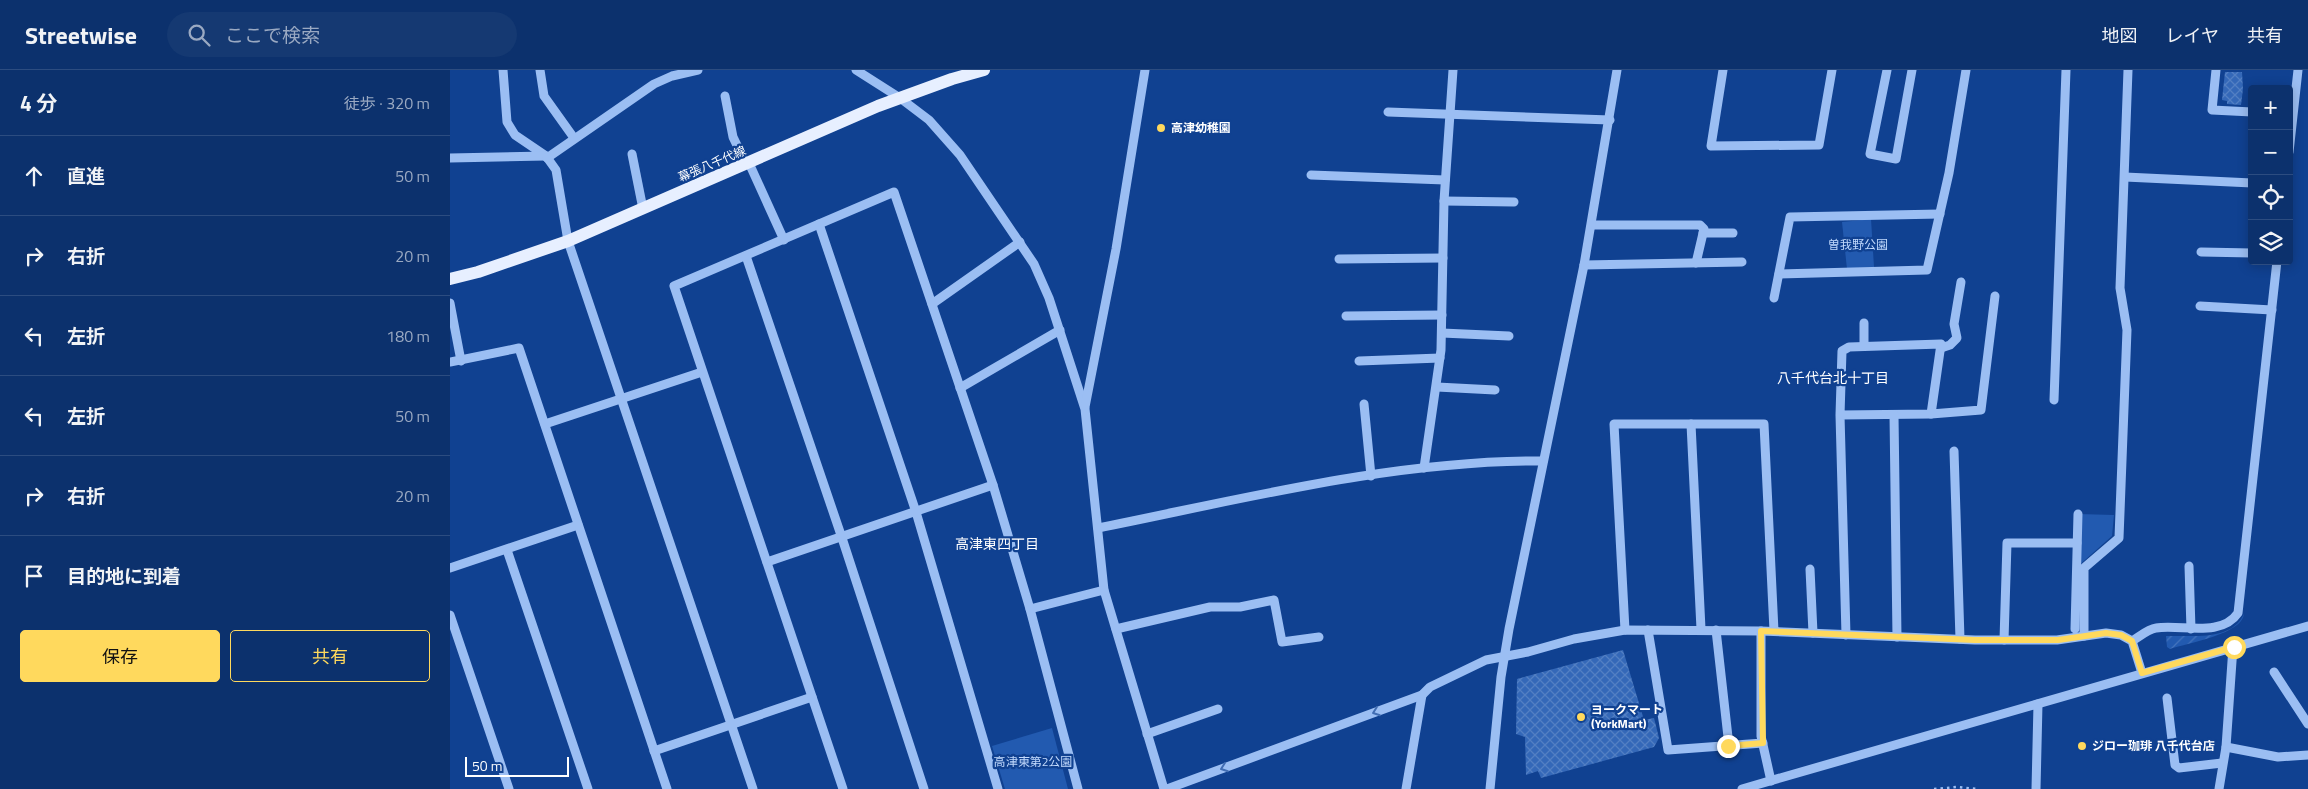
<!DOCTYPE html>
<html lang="ja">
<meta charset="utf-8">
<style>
body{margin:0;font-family:"Titillium Web","Noto Sans JP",sans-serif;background:#153972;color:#f1f3f6}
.controls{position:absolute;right:15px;top:15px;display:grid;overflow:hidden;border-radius:5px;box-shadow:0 2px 12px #0003}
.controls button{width:45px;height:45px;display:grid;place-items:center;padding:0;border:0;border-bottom:1px solid #2c4c80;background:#0c316d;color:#f1f3f6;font:25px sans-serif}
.scale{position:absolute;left:15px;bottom:12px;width:104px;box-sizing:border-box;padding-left:5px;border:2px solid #fff;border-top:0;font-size:14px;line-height:18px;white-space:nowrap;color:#fff;-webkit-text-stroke:4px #104191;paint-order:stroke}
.stop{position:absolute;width:15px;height:15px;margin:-11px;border:4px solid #ffd95d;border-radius:50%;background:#fff}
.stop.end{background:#ffd95d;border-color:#fff;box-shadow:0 1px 5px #0008}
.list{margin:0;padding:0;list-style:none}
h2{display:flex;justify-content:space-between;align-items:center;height:65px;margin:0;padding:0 20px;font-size:21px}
h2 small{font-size:16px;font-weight:400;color:#9aa9c2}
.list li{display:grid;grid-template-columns:32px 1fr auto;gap:15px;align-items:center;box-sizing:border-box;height:80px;padding:0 20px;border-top:1px solid #2c4c80}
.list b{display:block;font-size:19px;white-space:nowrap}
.list em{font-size:16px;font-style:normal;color:#9aa9c2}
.actions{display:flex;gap:10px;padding:15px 20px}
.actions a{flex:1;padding:11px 0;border:1px solid #ffd95d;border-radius:5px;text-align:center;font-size:18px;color:#ffd95d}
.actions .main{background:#ffd95d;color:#111}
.icon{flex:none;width:28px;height:28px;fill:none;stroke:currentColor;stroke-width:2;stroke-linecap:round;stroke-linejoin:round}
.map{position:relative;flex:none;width:1858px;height:719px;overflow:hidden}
header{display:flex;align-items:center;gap:30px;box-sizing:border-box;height:70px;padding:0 25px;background:#0c316d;border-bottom:1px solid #2c4c80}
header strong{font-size:24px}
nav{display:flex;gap:28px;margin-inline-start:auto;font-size:18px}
.search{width:350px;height:45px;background:#153972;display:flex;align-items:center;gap:12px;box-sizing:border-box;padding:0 18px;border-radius:28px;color:#9aa9c2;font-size:19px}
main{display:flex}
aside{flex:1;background:#0c316d}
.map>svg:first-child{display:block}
.park{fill:#225ab0}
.garden{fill:url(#garden-furrows)}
.building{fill:url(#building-cross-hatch)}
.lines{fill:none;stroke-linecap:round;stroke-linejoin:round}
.path{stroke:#9bbef3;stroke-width:2.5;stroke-dasharray:2.5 4;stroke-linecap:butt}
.minor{stroke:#9bbef3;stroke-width:9}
.major{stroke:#e7efff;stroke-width:12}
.oneway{stroke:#416db3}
.route{stroke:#ffd95d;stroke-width:6}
.poi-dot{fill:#ffd95d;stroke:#104191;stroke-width:2}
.labels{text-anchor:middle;stroke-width:4.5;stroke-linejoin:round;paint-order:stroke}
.poi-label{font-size:12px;font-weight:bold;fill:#fff;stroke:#104191;text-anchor:start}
.street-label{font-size:12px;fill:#fff;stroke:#104191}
.park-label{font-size:12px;fill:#c2dafd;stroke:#104191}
.neighbourhood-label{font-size:14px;fill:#fff;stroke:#104191}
</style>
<header>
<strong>Streetwise</strong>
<div class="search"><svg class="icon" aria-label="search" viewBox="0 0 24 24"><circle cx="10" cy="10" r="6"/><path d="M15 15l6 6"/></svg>ここで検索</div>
<nav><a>地図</a><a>レイヤ</a><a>共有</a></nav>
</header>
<main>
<aside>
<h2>4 分<small>徒歩 · 320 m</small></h2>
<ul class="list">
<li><svg class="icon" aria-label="ahead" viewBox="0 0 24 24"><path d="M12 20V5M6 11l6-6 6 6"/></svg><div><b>直進</b></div><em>50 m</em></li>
<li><svg class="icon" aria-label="right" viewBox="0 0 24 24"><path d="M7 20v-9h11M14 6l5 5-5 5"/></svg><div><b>右折</b></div><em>20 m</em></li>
<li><svg class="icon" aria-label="left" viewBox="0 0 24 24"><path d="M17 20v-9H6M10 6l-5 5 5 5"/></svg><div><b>左折</b></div><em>180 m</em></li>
<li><svg class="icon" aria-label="left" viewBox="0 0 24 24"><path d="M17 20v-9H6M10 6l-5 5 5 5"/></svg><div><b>左折</b></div><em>50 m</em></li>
<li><svg class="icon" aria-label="right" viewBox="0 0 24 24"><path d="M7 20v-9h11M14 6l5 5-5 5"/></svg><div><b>右折</b></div><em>20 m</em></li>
<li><svg class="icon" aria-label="arrive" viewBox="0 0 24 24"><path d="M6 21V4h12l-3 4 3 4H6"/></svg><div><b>目的地に到着</b></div></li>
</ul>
<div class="actions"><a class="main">保存</a><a>共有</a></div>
</aside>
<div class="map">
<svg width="1858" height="719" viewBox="0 0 1858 719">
<defs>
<pattern id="garden-furrows" width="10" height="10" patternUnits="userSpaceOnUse" patternTransform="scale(1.25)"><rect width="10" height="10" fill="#225ab0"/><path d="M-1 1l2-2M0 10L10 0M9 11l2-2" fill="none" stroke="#4373bc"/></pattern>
<pattern id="building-cross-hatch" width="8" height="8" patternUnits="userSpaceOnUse" patternTransform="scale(1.25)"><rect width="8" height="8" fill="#3468b8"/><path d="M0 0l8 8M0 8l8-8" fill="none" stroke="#527fc3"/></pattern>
</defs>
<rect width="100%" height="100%" fill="#104191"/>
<!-- park -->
<g class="park">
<path d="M1421,149L1424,197L1397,199L1392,152Z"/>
<path d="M1628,444L1664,445L1662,466L1627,497Z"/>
<path d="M602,658L618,719H555L542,676Z"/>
</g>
<!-- garden -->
<path class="garden" d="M1794,544C1792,564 1738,573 1720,579L1717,577L1716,566C1741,565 1781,572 1794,544Z"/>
<!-- building -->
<g class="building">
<path d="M1775,2H1792L1793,19L1791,35L1777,34V31L1772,30Z"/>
<path d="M1173,580L1194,650L1204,648L1209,668L1204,677L1091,708L1088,701L1076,705L1075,667L1066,664L1067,609Z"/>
</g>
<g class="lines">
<!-- path -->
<path class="path" d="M1484,719L1507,717L1528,719"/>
<!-- minor -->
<g class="minor">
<path d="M53,0L57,52L65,65L96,86L106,100L118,171L303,719"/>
<path d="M90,0L94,26L124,68"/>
<path d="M406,0L450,28L479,50L510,85L584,194L599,228L635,339L654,520L714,719"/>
<path d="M1273,0L1261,76L1369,75L1382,0"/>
<path d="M1437,0L1420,84L1446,89L1462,0"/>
<path d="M1766,0L1762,40L1802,42"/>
<path d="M275,26L283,67L296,94"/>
<path d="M938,42L1160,50"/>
<path d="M1839,82L1848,0"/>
<path d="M182,84L193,139"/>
<path d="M0,88L96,86"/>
<path d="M97,88L204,14L222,6L248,0"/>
<path d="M299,93L334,170"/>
<path d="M861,105L995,110"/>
<path d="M1675,107L1802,113"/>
<path d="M994,131L1064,132"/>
<path d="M369,154L466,442L548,719"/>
<path d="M1142,155H1250L1254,159L1246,193"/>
<path d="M1253,163H1283"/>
<path d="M1751,182L1802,183"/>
<path d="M296,186L392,468L474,719"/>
<path d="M889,189L993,188"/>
<path d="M1134,195L1292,192"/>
<path d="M1329,204L1477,200L1499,103L1516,0"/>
<path d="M1324,228L1340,147L1490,144"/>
<path d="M0,233L11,291"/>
<path d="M482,234L570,172"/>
<path d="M1750,236L1822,240"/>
<path d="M896,246L992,245"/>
<path d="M992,263L1059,266"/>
<path d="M1414,276V253"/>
<path d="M1491,278L1500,275L1507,268L1504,254L1511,212"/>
<path d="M909,291L990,288"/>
<path d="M0,292L69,278L217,719"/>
<path d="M987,317L1045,320"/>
<path d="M510,318L610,260"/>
<path d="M1604,330L1616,0"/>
<path d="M914,334L921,406"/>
<path d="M635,337L666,179L695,0"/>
<path d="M1481,344L1531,340L1545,226"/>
<path d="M1390,345L1481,344L1491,274L1399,277L1392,281L1390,345L1396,565"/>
<path d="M1444,345L1447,567"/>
<path d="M95,354L252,302"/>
<path d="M1241,354L1251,559"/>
<path d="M1504,381L1510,569"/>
<path d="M974,398L991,280L994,131L1003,0"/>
<path d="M648,458C793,429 945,390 1093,391"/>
<path d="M57,480L138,719"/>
<path d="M317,492L543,415"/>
<path d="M1739,496L1741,559"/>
<path d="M0,498L128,455"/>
<path d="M1360,499L1363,563"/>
<path d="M580,539L654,520"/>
<path d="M0,545L59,719"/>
<path d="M666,559L760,537H790L824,530L832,572L869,567"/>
<path d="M1625,559L1628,444"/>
<path d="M1175,560L1164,354H1314L1324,561"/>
<path d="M1198,560L1218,680L1313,673"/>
<path d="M1266,560L1279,676"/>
<path d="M1311,561V666L1321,711"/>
<path d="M1634,566V498L1669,468L1677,260L1670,218L1678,0"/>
<path d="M1554,570L1557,473H1627"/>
<path d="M1682,571C1689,567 1698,559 1706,558C1731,554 1771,568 1788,543L1827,191"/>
<path d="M1824,602L1858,654"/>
<path d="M1717,628L1725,695L1729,698L1772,693"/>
<path d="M697,664L768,639"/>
<path d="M1776,677L1828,687L1858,685"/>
<path d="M204,681L362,627"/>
<path d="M393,719L224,216L444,122L543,415L580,539L628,719"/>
<path d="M717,719L972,625L980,617L1036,590L1078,582L1124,569L1175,560L1311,561L1525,570H1607L1656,563L1671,565L1682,571L1692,603"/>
<path d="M956,719L972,625"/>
<path d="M1040,719L1051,607L1059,559L1134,195L1167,0"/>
<path d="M1292,719L1858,556"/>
<path d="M1586,719L1588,634"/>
<path d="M1769,719L1776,677L1783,577"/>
</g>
<!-- major -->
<path class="major" d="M0,209L28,202L118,171L428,36L502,9L534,0"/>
</g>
<!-- one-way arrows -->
<defs><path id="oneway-chevron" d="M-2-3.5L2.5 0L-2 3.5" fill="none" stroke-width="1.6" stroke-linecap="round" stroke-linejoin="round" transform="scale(1.25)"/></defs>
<g class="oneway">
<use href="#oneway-chevron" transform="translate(926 642) rotate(160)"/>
<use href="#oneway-chevron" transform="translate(774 698) rotate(160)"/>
</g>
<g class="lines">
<!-- route -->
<path class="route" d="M1278,676L1313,673L1311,561L1525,570H1608L1656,563L1671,565L1682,571L1692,603L1784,577"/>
</g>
<!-- markers -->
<g class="poi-dot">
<circle cx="711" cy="58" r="5"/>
<circle cx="1131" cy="647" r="5"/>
<circle cx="1632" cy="676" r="5"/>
</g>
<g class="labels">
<!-- poi labels -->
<g class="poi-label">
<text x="721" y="62">高津幼稚園</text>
<text x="1141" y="644">ヨークマート<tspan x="1141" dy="14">(YorkMart)</tspan></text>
<text x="1642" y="680">ジロー珈琲 八千代台店</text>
</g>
<!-- street labels -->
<g class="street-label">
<text transform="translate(262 94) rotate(-23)" y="4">幕張八千代線</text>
</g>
<!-- park labels -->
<g class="park-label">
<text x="1408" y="179">曽我野公園</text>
<text x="583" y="696">高津東第2公園</text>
</g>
<!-- neighbourhood labels -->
<g class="neighbourhood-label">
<text x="1383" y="313">八千代台北十丁目</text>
<text x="547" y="479">高津東四丁目</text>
</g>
</g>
</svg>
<div class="controls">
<button>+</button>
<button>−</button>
<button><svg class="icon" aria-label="locate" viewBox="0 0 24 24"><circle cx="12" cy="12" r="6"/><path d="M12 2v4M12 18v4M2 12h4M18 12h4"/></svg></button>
<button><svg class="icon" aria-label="layers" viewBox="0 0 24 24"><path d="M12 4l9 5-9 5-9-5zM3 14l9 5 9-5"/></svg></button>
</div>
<div class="scale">50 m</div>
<div class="stop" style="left:1784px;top:577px"></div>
<div class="stop end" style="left:1278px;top:676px"></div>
</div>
</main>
